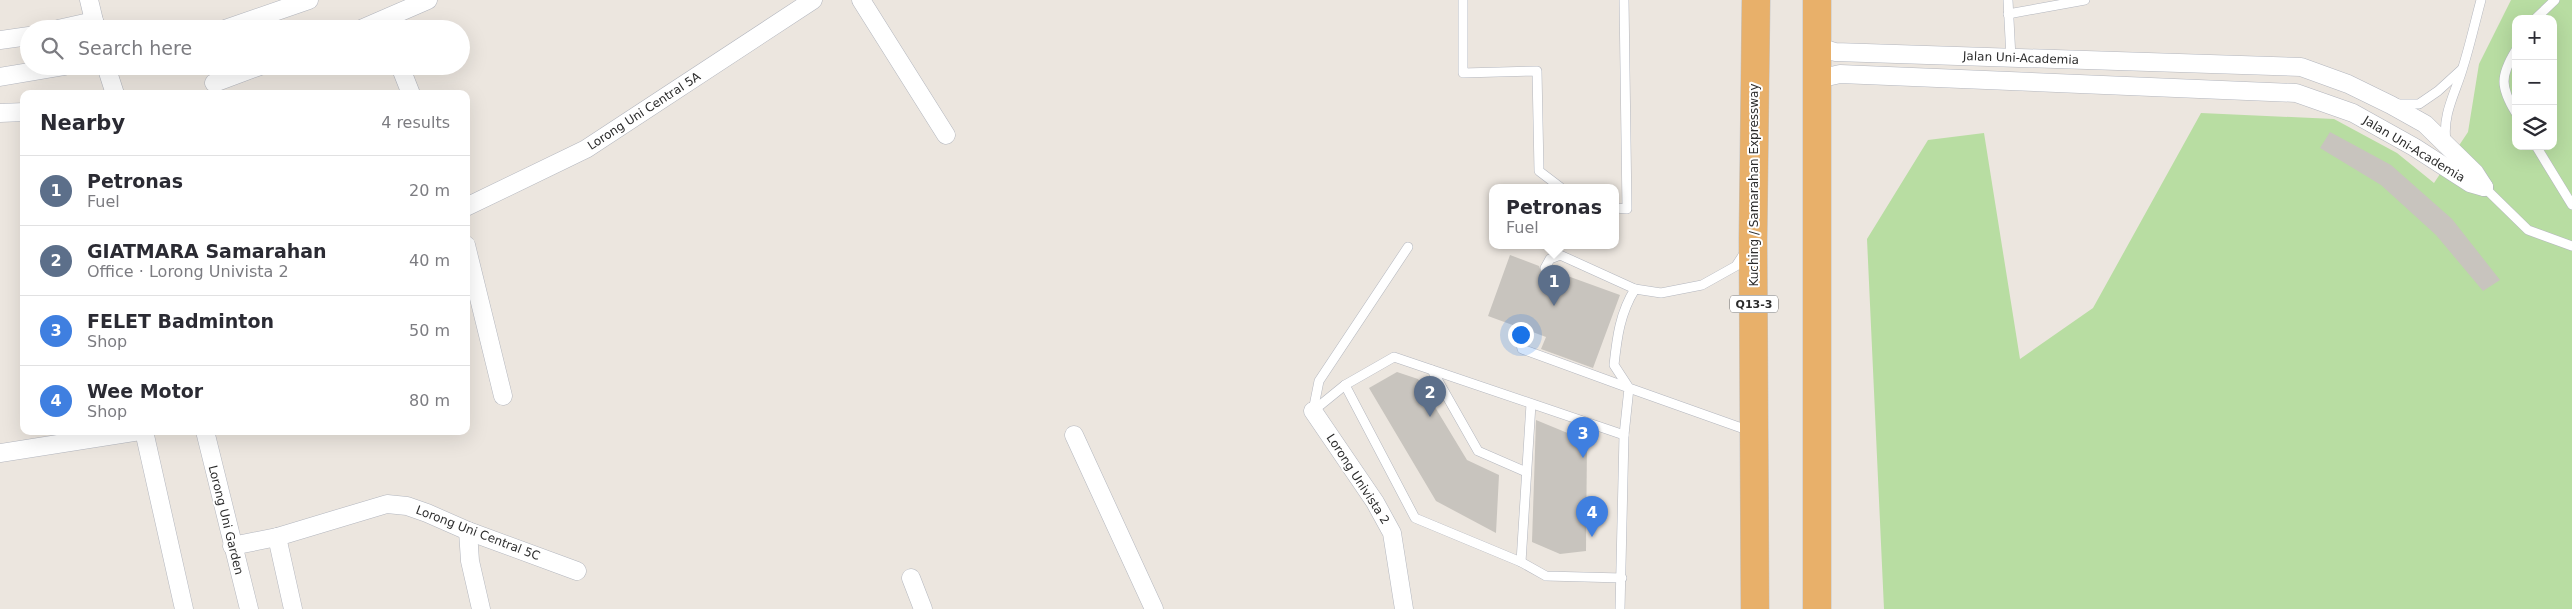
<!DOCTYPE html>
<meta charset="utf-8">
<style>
body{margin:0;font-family:"DejaVu Sans",sans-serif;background:#f7f7f7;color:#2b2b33}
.controls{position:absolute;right:15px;top:15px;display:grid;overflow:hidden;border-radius:10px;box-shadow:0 5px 20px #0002}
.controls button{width:45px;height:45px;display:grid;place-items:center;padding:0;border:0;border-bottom:1px solid #e1e1e2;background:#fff;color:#2b2b33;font:25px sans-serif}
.you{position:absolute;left:1520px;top:334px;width:18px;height:18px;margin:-12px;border:4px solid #fff;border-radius:50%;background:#1a73e8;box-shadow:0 0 0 8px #1a73e833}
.badge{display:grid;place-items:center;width:32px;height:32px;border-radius:50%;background:#2563eb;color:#fff;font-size:16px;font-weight:700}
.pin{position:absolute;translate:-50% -41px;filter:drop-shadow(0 1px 2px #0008)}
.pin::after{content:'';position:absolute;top:26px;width:18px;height:15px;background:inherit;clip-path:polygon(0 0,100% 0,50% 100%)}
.popup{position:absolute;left:1489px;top:184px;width:130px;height:65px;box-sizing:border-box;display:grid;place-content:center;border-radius:10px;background:#fff;filter:drop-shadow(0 1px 4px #0005);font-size:16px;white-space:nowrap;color:#7c7c81}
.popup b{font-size:19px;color:#2b2b33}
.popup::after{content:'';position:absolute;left:50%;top:100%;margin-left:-10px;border:10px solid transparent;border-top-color:#fff}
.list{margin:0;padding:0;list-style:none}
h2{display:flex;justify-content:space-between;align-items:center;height:65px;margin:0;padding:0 20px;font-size:21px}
h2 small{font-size:16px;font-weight:400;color:#7c7c81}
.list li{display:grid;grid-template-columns:32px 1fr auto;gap:15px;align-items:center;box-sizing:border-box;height:70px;padding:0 20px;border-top:1px solid #e1e1e2}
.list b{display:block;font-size:19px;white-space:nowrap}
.list p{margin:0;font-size:16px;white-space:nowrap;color:#7c7c81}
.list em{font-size:16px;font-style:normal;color:#7c7c81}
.icon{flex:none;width:28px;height:28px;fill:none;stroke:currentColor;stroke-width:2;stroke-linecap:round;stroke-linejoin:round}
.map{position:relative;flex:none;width:2572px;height:609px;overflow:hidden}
.search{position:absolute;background:#fff;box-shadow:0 5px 20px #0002;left:20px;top:20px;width:450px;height:55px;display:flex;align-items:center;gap:12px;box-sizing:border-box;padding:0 18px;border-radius:28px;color:#7c7c81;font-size:19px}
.panel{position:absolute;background:#fff;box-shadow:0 5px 20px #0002;left:20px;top:90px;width:450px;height:345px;border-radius:10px}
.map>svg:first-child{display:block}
.green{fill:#b8dda2;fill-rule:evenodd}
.building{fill:#c8c4be}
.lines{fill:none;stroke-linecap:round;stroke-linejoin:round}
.service-casing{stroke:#b3b6be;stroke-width:10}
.minor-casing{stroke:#b3b6be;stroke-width:19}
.trunk-casing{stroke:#c4c4c4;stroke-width:29}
.service{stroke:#fff;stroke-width:9}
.minor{stroke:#fff;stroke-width:18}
.trunk{stroke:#e8b06a;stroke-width:28}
.labels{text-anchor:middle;stroke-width:4;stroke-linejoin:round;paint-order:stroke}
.shield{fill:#fff;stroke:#6b6b6b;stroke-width:1}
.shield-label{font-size:11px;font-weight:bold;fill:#2c2c2c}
.street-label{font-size:12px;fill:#2c2c2c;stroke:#fff}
</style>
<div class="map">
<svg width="2572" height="609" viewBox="0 0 2572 609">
<rect width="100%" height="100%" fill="#ece6df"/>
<!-- green -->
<path class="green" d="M2511,0H2572V609H1884L1867,239L1928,140L1984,133L2020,359L2093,308L2201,113L2334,119L2397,153L2434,183L2468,132L2479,64ZM2516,19H2553V146H2516Z"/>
<!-- building -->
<g class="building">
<path d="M2330,132L2391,165L2452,219L2500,280L2483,291L2436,235L2381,185L2320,148Z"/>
<path d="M1510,255L1539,266L1542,274H1548L1551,270L1620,295L1593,368L1541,349L1546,337L1530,331V327L1526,323L1518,327L1488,316Z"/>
<path d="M1397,372L1418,379L1467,460L1499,475L1496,533L1436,501L1369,388Z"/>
<path d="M1536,420L1587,441L1586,551L1560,554L1532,542Z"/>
</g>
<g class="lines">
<defs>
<g id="service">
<path d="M1463,0V73L1537,71L1539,171L1560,187"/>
<path d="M2008,0L2011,58"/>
<path d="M2008,14L2085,0"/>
<path d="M2535,19L2555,0"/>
<path d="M2516,50C2500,76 2500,87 2516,113"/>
<path d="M2397,104H2419L2438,91L2461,70"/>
<path d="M2446,141C2442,114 2456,92 2463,67C2470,45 2475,22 2481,0"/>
<path d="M2536,146L2572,205"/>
<path d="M2484,187L2528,230L2572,246"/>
<path d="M1615,208L1627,209L1624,0"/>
<path d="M1745,252L1736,266L1702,285L1661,293L1635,289C1620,313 1617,337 1614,365L1629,388L1750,431"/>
<path d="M1545,268L1550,259L1560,255L1635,289"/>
<path d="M1524,329L1521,344L1522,349L1629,388L1624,435L1620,609"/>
<path d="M1432,370L1478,451L1526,472"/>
<path d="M1345,385L1415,518L1521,562L1546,576L1622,578"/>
<path d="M1313,411L1345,385L1394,357L1624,435"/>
<path d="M1313,411L1319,381L1408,247"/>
<path d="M1521,562L1531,404"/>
</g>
<g id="minor">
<path d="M89,0L96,29"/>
<path d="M861,0L946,135"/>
<path d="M58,29L94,21"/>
<path d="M225,29L309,0"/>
<path d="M361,29L428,0"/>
<path d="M0,40L29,36"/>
<path d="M1816,46L1835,52L2301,67L2348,84L2391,105L2425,124L2475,173L2484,187"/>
<path d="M106,66L115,94"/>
<path d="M400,66L411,94"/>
<path d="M0,77L65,66"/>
<path d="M1818,79L1840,74L2296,93L2353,113L2414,147L2470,183L2484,187"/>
<path d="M214,83L260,66"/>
<path d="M0,113L24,112"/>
<path d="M466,207L586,149L813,0"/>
<path d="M466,245L503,396"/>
<path d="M1313,411L1375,502L1392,533L1404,609"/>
<path d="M144,431L184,609"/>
<path d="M205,431L249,609"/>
<path d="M1074,435L1154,609"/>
<path d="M0,453L140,431"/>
<path d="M468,531L470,561L481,609"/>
<path d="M277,537L293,609"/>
<path d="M232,546L277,537L387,504L407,506L427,513L468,531L577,571"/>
<path d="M911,578L923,609"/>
</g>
<g id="trunk">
<path d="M1755,609L1753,239L1756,0"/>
<path d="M1817,609V0"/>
</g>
</defs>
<!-- service casing -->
<use href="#service" class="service-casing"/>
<!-- minor casing -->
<use href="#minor" class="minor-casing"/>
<!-- trunk casing -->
<use href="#trunk" class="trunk-casing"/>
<!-- service -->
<use href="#service" class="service"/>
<!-- minor -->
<use href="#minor" class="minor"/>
<!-- trunk -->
<use href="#trunk" class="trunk"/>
</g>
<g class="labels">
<!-- shield labels -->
<rect class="shield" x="1730" y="295.5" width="48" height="17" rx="4"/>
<g class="shield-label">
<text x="1754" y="308">Q13-3</text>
</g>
<!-- street labels -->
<g class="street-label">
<text transform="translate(2021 58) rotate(2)" y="4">Jalan Uni-Academia</text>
<text transform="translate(644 111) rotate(-33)" y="4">Lorong Uni Central 5A</text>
<text transform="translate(2414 149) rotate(31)" y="4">Jalan Uni-Academia</text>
<text transform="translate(1754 185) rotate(-90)" y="4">Kuching / Samarahan Expressway</text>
<text transform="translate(1358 479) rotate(57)" y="4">Lorong Univista 2</text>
<text transform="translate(226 520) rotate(76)" y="4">Lorong Uni Garden</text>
<text transform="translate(478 533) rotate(21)" y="4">Lorong Uni Central 5C</text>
</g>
</g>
</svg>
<div class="controls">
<button>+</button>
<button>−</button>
<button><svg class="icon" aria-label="layers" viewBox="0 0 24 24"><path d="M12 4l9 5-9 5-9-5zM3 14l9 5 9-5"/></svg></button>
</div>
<div class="you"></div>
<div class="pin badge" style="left:1554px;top:306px;background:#5c6f8a">1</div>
<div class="popup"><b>Petronas</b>Fuel</div>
<div class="pin badge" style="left:1430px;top:417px;background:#5c6f8a">2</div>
<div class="pin badge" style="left:1583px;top:458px;background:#3f7fe0">3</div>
<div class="pin badge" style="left:1592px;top:537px;background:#3f7fe0">4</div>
<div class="search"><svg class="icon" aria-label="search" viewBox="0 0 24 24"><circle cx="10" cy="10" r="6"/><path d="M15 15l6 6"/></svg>Search here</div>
<section class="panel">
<h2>Nearby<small>4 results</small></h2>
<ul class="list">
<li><span class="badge" style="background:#5c6f8a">1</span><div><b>Petronas</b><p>Fuel</p></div><em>20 m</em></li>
<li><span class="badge" style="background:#5c6f8a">2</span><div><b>GIATMARA Samarahan</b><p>Office · Lorong Univista 2</p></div><em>40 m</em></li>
<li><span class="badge" style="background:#3f7fe0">3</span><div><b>FELET Badminton</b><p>Shop</p></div><em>50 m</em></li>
<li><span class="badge" style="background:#3f7fe0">4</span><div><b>Wee Motor</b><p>Shop</p></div><em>80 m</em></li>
</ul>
</section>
</div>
